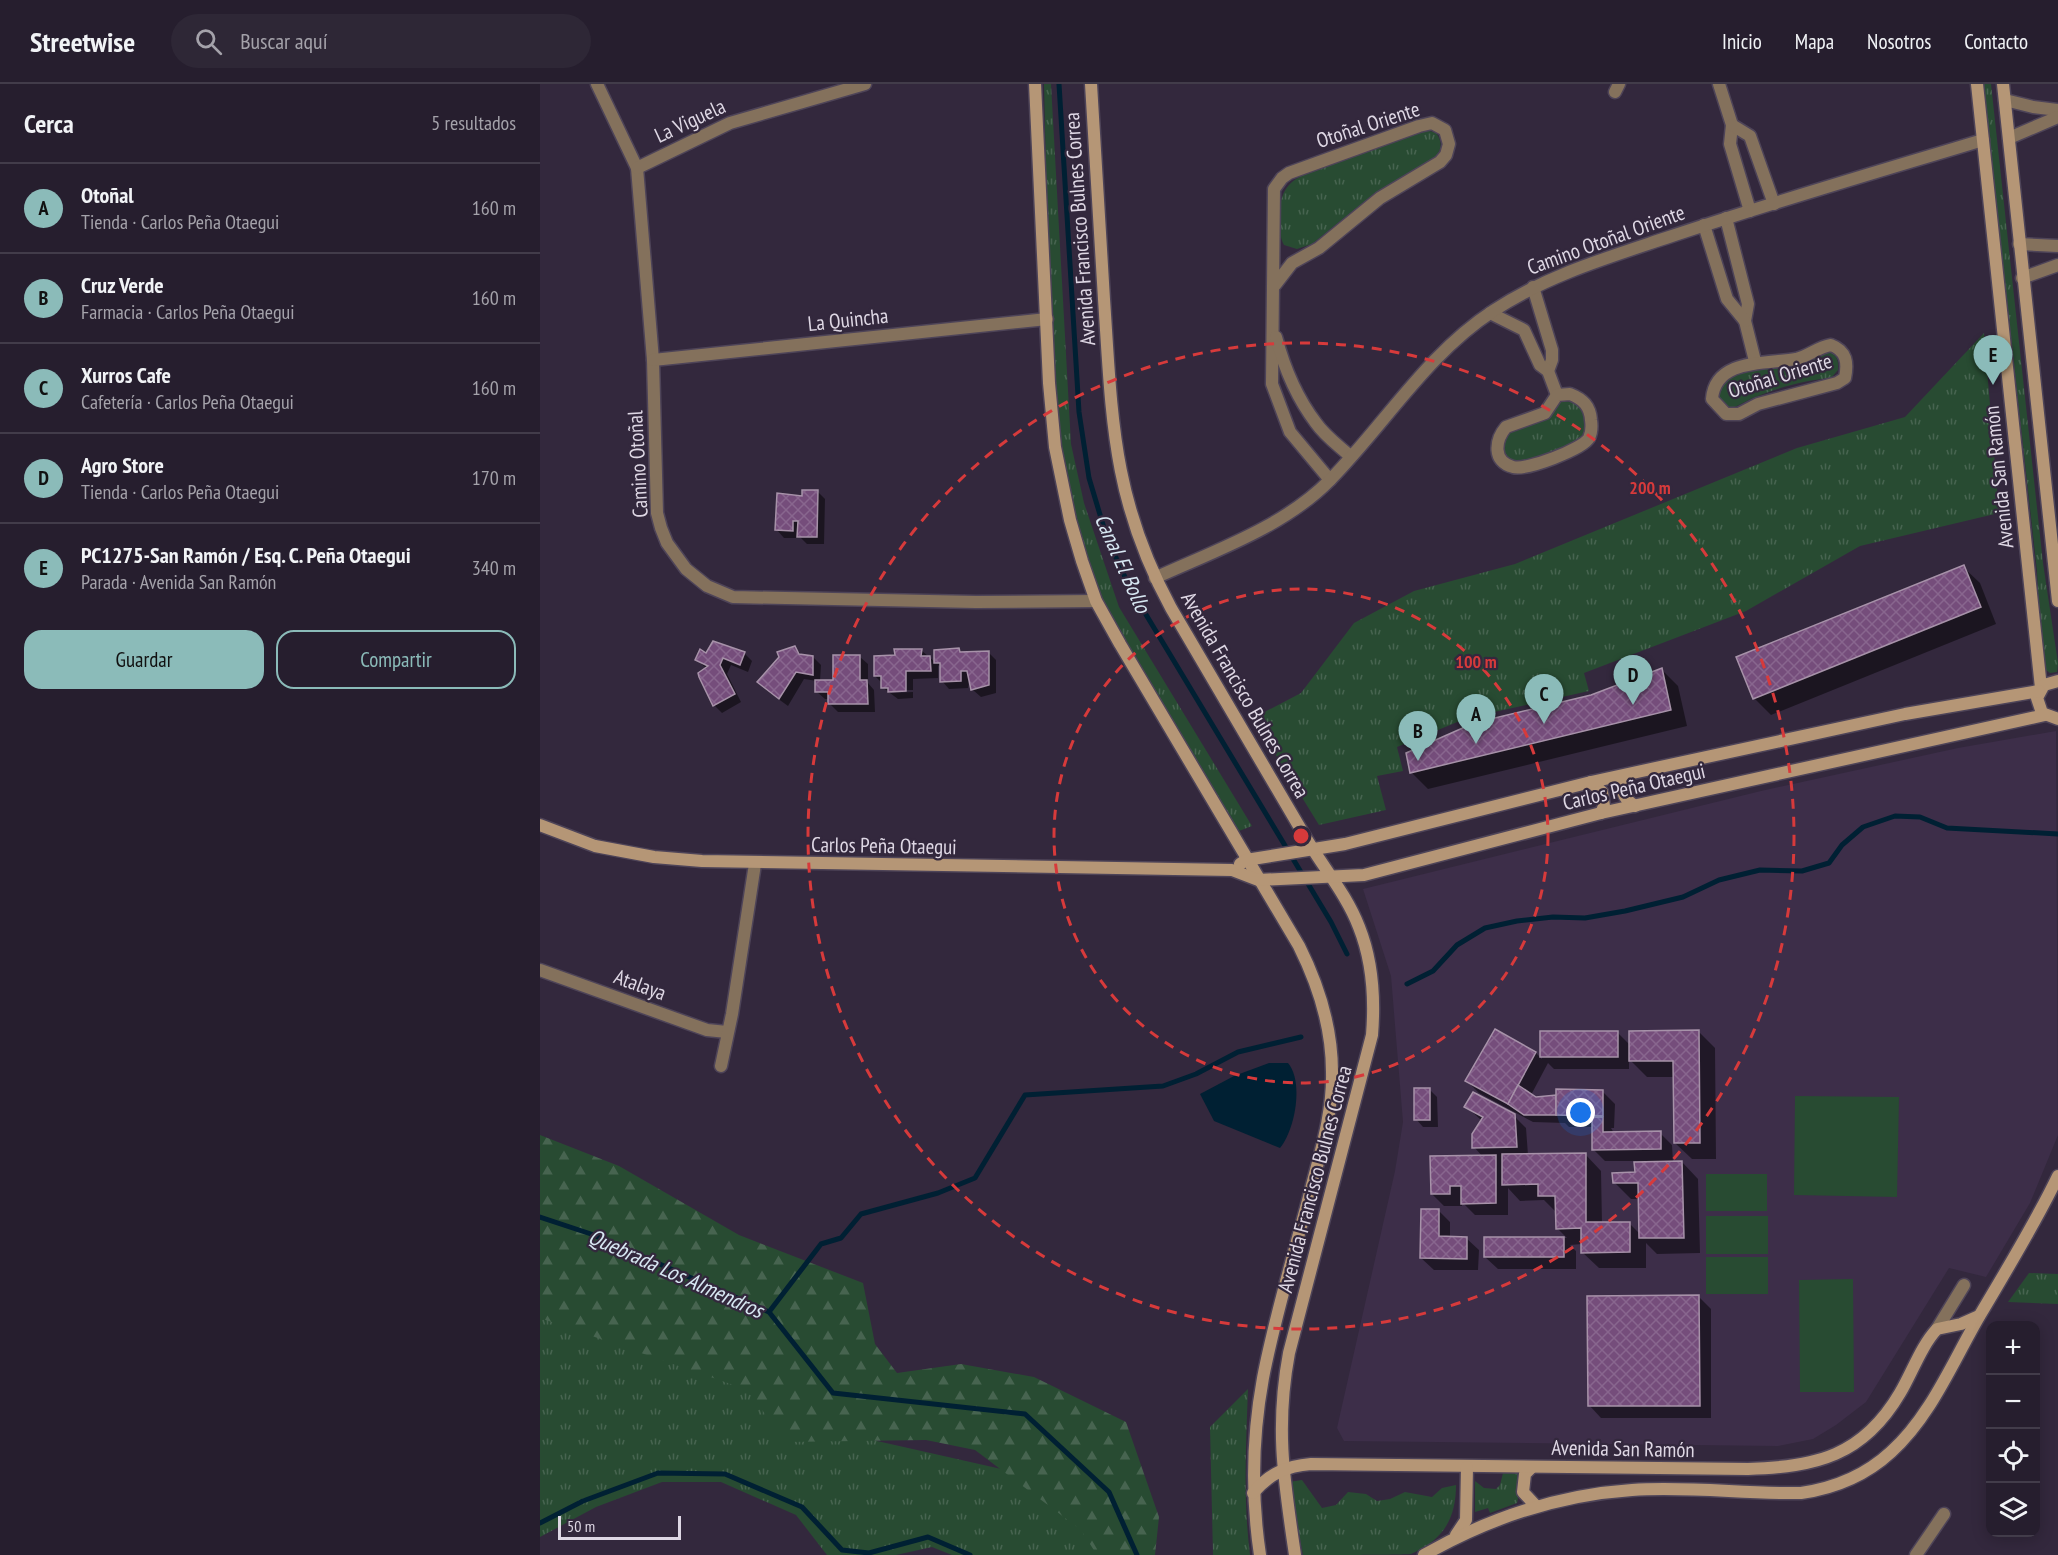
<!DOCTYPE html>
<html lang="es">
<meta charset="utf-8">
<style>
body{margin:0;font-family:"PT Sans Narrow",sans-serif;background:#2e2736;color:#f1f3f6}
.controls{position:absolute;right:18px;bottom:18px;display:grid;overflow:hidden;border-radius:12px;box-shadow:0 3px 15px #0003}
.controls button{width:54px;height:54px;display:grid;place-items:center;padding:0;border:0;border-bottom:2px solid #423c4a;background:#261e2e;color:#f1f3f6;font:30px sans-serif}
.scale{position:absolute;left:18px;bottom:15px;width:123px;box-sizing:border-box;padding-left:6px;border:3px solid #ded7e4;border-top:0;font-size:16px;line-height:21px;white-space:nowrap;color:#ded7e4;-webkit-text-stroke:4px #33283d;paint-order:stroke}
.you{position:absolute;left:1041px;top:1029px;width:21px;height:21px;margin:-15px;border:4px solid #fff;border-radius:50%;background:#1a73e8;box-shadow:0 0 0 9px #1a73e833}
.badge{display:grid;place-items:center;width:39px;height:39px;border-radius:50%;background:#8bbbb9;color:#111;font-size:20px;font-weight:700}
.pin{position:absolute;translate:-50% -50px;filter:drop-shadow(0 2px 3px #0008)}
.pin::after{content:'';position:absolute;top:32px;width:21px;height:18px;background:inherit;clip-path:polygon(0 0,100% 0,50% 100%)}
.list{margin:0;padding:0;list-style:none}
h2{display:flex;justify-content:space-between;align-items:center;height:78px;margin:0;padding:0 24px;font-size:26px}
h2 small{font-size:20px;font-weight:400;color:#a4a2aa}
.list li{display:grid;grid-template-columns:39px 1fr auto;gap:18px;align-items:center;box-sizing:border-box;height:90px;padding:0 24px;border-top:2px solid #423c4a}
.list b{display:block;font-size:22px;white-space:nowrap}
.list p{margin:0;font-size:20px;white-space:nowrap;color:#a4a2aa}
.list em{font-size:20px;font-style:normal;color:#a4a2aa}
.actions{display:flex;gap:12px;padding:18px 24px}
.actions a{flex:1;padding:14px 0;border:2px solid #8bbbb9;border-radius:18px;text-align:center;font-size:21px;color:#8bbbb9}
.actions .main{background:#8bbbb9;color:#111}
.icon{flex:none;width:33px;height:33px;fill:none;stroke:currentColor;stroke-width:2;stroke-linecap:round;stroke-linejoin:round}
.map{position:relative;flex:none;width:1518px;height:1471px;overflow:hidden}
header{display:flex;align-items:center;gap:36px;box-sizing:border-box;height:84px;padding:0 30px;background:#261e2e;border-bottom:2px solid #423c4a}
header strong{font-size:28px}
nav{display:flex;gap:33px;margin-inline-start:auto;font-size:21px}
.search{width:420px;height:54px;background:#2e2736;display:flex;align-items:center;gap:15px;box-sizing:border-box;padding:0 21px;border-radius:33px;color:#a4a2aa;font-size:22px}
main{display:flex}
aside{flex:1;background:#261e2e}
.map>svg:first-child{display:block}
.built{fill:#3d2e49}
.grass{fill:url(#grass-tufts)}
.forest{fill:url(#forest-firs)}
.park{fill:#284b32}
.water{fill:#002033}
.shadow{fill:#0007}
.lines{fill:none;stroke-linecap:round;stroke-linejoin:round}
.stream{stroke:#002033;stroke-width:5}
.building{fill:url(#building-cross-hatch);stroke:#a792a9;stroke-width:1.5}
.street-casing{stroke:#4e4458;stroke-width:15}
.secondary-casing{stroke:#4e4458;stroke-width:15}
.street{stroke:#84715c;stroke-width:12}
.secondary{stroke:#b59676;stroke-width:12}
.ring{fill:none;stroke:#d73a3b;stroke-width:3;stroke-dasharray:10 8}
.labels{text-anchor:middle;stroke-width:4.5;stroke-linejoin:round;paint-order:stroke}
.street-label{font-size:21px;fill:#ded7e4;stroke:#33283d}
.water-label{font-size:22px;font-style:italic;fill:#d7e7f2;stroke:#33283d}
.centre{fill:#d73a3b;stroke:#33283d;stroke-width:3}
.ring-label{font-size:18px;text-anchor:middle;font-weight:bold;fill:#d73a3b;stroke:#33283d;stroke-width:4.5;stroke-linejoin:round;paint-order:stroke}
</style>
<header>
<strong>Streetwise</strong>
<div class="search"><svg class="icon" aria-label="search" viewBox="0 0 24 24"><circle cx="10" cy="10" r="6"/><path d="M15 15l6 6"/></svg>Buscar aquí</div>
<nav><a>Inicio</a><a>Mapa</a><a>Nosotros</a><a>Contacto</a></nav>
</header>
<main>
<aside>
<h2>Cerca<small>5 resultados</small></h2>
<ul class="list">
<li><span class="badge">A</span><div><b>Otoñal</b><p>Tienda · Carlos Peña Otaegui</p></div><em>160 m</em></li>
<li><span class="badge">B</span><div><b>Cruz Verde</b><p>Farmacia · Carlos Peña Otaegui</p></div><em>160 m</em></li>
<li><span class="badge">C</span><div><b>Xurros Cafe</b><p>Cafetería · Carlos Peña Otaegui</p></div><em>160 m</em></li>
<li><span class="badge">D</span><div><b>Agro Store</b><p>Tienda · Carlos Peña Otaegui</p></div><em>170 m</em></li>
<li><span class="badge">E</span><div><b>PC1275-San Ramón / Esq. C. Peña Otaegui</b><p>Parada · Avenida San Ramón</p></div><em>340 m</em></li>
</ul>
<div class="actions"><a class="main">Guardar</a><a>Compartir</a></div>
</aside>
<div class="map">
<svg width="1518" height="1471" viewBox="0 0 1518 1471">
<defs>
<pattern id="grass-tufts" width="24" height="20" patternUnits="userSpaceOnUse" patternTransform="scale(1.5)"><rect width="24" height="20" fill="#284b32"/><path d="M3 7l-1-3M5 7V3M7 7l1-3M15 17l-1-3M17 17v-4M19 17l1-3" fill="none" stroke="#476450"/></pattern>
<pattern id="forest-firs" width="22" height="20" patternUnits="userSpaceOnUse" patternTransform="scale(1.5)"><rect width="22" height="20" fill="#284b32"/><path d="M5 1l3.5 6h-7zM16 11l3.5 6h-7z" fill="#476450"/></pattern>
<pattern id="building-cross-hatch" width="8" height="8" patternUnits="userSpaceOnUse" patternTransform="scale(1.5)"><rect width="8" height="8" fill="#754d7b"/><path d="M0 0l8 8M0 8l8-8" fill="none" stroke="#88668e"/></pattern>
</defs>
<rect width="100%" height="100%" fill="#33283d"/>
<!-- built -->
<path class="built" d="M1516,647L1518,1051L1490,1119L1446,1193L1409,1184L1326,1318L1296,1341L1273,1355L1238,1362L804,1357L797,1344L855,1087L863,1038L851,892L823,805L1221,707L1418,664Z"/>
<!-- grass -->
<g class="grass">
<path d="M504,0H511L531,360L544,419L579,523L712,742L699,747L582,558L556,508L523,395L511,299Z"/>
<path d="M1443,0H1451L1503,479L1518,579L1517,588L1510,589L1506,586L1499,528L1497,487Z"/>
<path d="M887,46L896,49C903,58 902,67 893,75L835,109L772,160L757,165L744,161C740,154 740,146 740,138C739,116 742,101 763,91Z"/>
<path d="M1444,249L1459,429L1320,462L1206,527L1044,589L1049,607L927,634L857,663L863,687L837,692L846,726L779,741L713,634L761,609L814,539L874,507L975,480L1257,364L1365,333Z"/>
<path d="M1285,266C1296,269 1299,275 1298,286L1291,294C1266,296 1236,304 1213,314C1203,318 1198,323 1187,325L1179,315V304C1199,281 1213,287 1240,284C1256,283 1271,274 1285,266Z"/>
<path d="M1019,316L1038,319C1046,334 1048,342 1041,357L985,379L975,380L963,373L961,360L969,349L1010,332Z"/>
<path d="M0,1185L170,1251L266,1341L497,1393L568,1471H412L392,1463L356,1471H287L256,1431L181,1398H122L56,1423L0,1453Z"/>
<path d="M1489,1189L1518,1190V1220L1468,1218Z"/>
<path d="M708,1305C706,1361 703,1415 710,1471H673L670,1343Z"/>
<path d="M963,1389H978C975,1400 980,1410 977,1419L950,1429L948,1424L935,1428V1397L944,1404L956,1405L960,1401Z"/>
<path d="M762,1396L782,1424L796,1421L808,1408L826,1410L837,1417L850,1415L865,1408L892,1413L902,1404L916,1401C916,1435 903,1456 871,1470C858,1471 782,1471 763,1471L749,1398Z"/>
</g>
<!-- forest -->
<path class="forest" d="M0,1051L79,1082L199,1151L323,1199L335,1260L357,1289L421,1280L494,1293L586,1338L619,1433L615,1471H557L541,1446L435,1366L386,1356L245,1358L208,1306L0,1234Z"/>
<!-- park -->
<g class="park">
<path d="M1255,1012L1359,1013L1357,1113L1254,1111Z"/>
<rect x="1166" y="1090" width="61" height="37"/>
<rect x="1166" y="1132" width="62" height="38"/>
<rect x="1166" y="1173" width="62" height="37"/>
<path d="M1313,1195L1314,1308H1260L1259,1196Z"/>
</g>
<!-- water -->
<path class="water" d="M729,979H748C764,998 755,1046 740,1064L674,1037L660,1010L694,992Z"/>
<!-- shadow -->
<g class="shadow">
<path d="M277,407L285,415L284,460H267L261,454H244L237,446L263,414Z"/>
<path d="M1423,483L1440,499L1456,540L1231,631L1214,614Z"/>
<path d="M255,564L263,572L273,573L281,581L280,597H294L320,573L328,580V599L334,606L335,628H298L290,620V615H285L277,608V597L264,595L248,622L226,606L219,598Z"/>
<path d="M419,565L423,569L448,568L456,576V609L441,613L433,606L430,590L428,604L409,605L402,597L401,584L398,581V594L373,595V606H348L351,609L373,608V614L358,615L342,603V599L335,592L356,572L381,566L396,579L395,567Z"/>
<path d="M204,569L212,577L208,588L191,581L187,590L201,618L182,629L174,621L167,585L157,576L167,571Z"/>
<path d="M1122,586L1138,602L1147,642L888,705L871,688Z"/>
<path d="M1002,948H1077L1091,962L1159,948L1175,964L1176,1075H1152L1135,1059V993H1107L1089,975V985H1014L1008,979L991,1011L996,1014L1062,1007L1075,1020L1074,1044H1071L1074,1049H1120L1132,1061L1133,1078H1142L1158,1095L1160,1169L1117,1170L1106,1159V1184H1059L1042,1168V1160L1030,1161L1036,1167V1185H958L945,1173V1154H1027L1017,1144L1016,1128L1004,1116L980,1117L968,1104V1131H935L922,1118V1122H904L892,1110L943,1073L934,1063L942,1037L926,1022L974,1032L986,1044L988,1071L1045,1070L1061,1087L1062,1140L1089,1139L1100,1150L1099,1115H1091L1074,1098L1096,1090V1077H1065L1053,1065V1043H1029L1025,1039L993,1038L939,1009L927,997L996,969L1002,975Z"/>
<path d="M889,1005L897,1013L898,1043H883L876,1035Z"/>
<path d="M898,1126L910,1138V1154H926L939,1166L938,1186H894L881,1174Z"/>
<path d="M1159,1213L1171,1225V1334H1061L1049,1321Z"/>
</g>
<g class="lines">
<!-- stream -->
<g class="stream">
<path d="M519,0L539,328L549,394L567,454L590,504L791,838L807,870"/>
<path d="M867,900L893,887L917,861L945,844L977,837L1013,833L1045,834L1085,827L1143,813L1179,796L1220,786L1262,787L1289,779L1302,761L1323,743L1355,732L1380,733L1407,744L1518,750"/>
<path d="M0,1133L51,1150L229,1228L293,1309L485,1330L569,1408L597,1471"/>
<path d="M229,1228L281,1160L301,1154L321,1130L398,1109L435,1094L485,1011L623,1002L656,990L698,968L761,953"/>
<path d="M0,1439L43,1417L118,1389L185,1390L262,1423L302,1466L329,1469L388,1453L430,1471"/>
</g>
</g>
<!-- building -->
<g class="building">
<path d="M262,406H278L277,453H257L258,437H253V447L235,446L237,409L262,412Z"/>
<path d="M1424,481L1441,523L1213,615L1196,573Z"/>
<path d="M173,557L205,568L200,581L183,574L180,581L195,610L173,622L159,593L158,589L168,582L155,576L160,565L166,569Z"/>
<path d="M255,562L259,570L273,572V591L256,588L239,615L217,598L239,573L237,568Z"/>
<path d="M419,564L420,568L449,567V601L431,606L427,587H421V597L400,598V579H394V566Z"/>
<path d="M354,565H382L381,572H390L391,587H366V607L348,608V604H341V592H334V572L355,571Z"/>
<path d="M293,571H320V596H327L328,620H288V608H275V596H293Z"/>
<path d="M1122,584L1131,626L870,689L866,669L934,639L1051,611Z"/>
<path d="M955,945L996,968L968,1020L925,997Z"/>
<path d="M1159,946L1160,1059H1134L1133,977H1089V947Z"/>
<rect x="1000" y="947" width="78" height="26"/>
<path d="M978,1001L996,1013L1016,1011V1031H984L968,1020Z"/>
<rect x="874" y="1004" width="16" height="32"/>
<path d="M1016,1005L1063,1006V1032L1016,1031Z"/>
<path d="M933,1008L975,1030L977,1063L932,1064V1050L943,1033L924,1023Z"/>
<path d="M1052,1033H1063V1048L1121,1047V1065L1052,1066Z"/>
<path d="M1046,1069V1138H1090V1168L1041,1169V1144L1016,1145L1015,1112H998V1100L962,1101V1070Z"/>
<path d="M956,1071V1119L921,1120V1102H910V1110H891L890,1072Z"/>
<path d="M1142,1077L1144,1154H1099L1098,1099H1073L1072,1089L1095,1088L1094,1078Z"/>
<path d="M881,1125H899V1152L927,1153V1175L880,1174Z"/>
<rect x="944" y="1153" width="80" height="20"/>
<path d="M1159,1211L1160,1322H1048L1047,1212Z"/>
</g>
<g class="lines">
<defs>
<g id="street">
<path d="M57,0L97,84L113,276L117,429L121,444L127,459L146,485L167,502L193,513L436,518L556,517"/>
<path d="M1179,0L1192,41L1190,60L1210,127"/>
<path d="M1075,8L1079,0"/>
<path d="M1465,16L1493,23L1518,26"/>
<path d="M1192,41L1210,52L1234,120"/>
<path d="M1469,54L1518,33"/>
<path d="M97,84L190,39L325,0"/>
<path d="M1186,134L1208,220L1205,237L1215,277"/>
<path d="M1164,141L1187,215L1205,237"/>
<path d="M1479,160L1518,162"/>
<path d="M1482,194L1518,181"/>
<path d="M735,201L752,179L779,164L840,114L900,78L906,71L909,60L905,46L892,39L879,42L749,89L742,94L734,105L732,300L750,348L790,396"/>
<path d="M993,203L1012,266V276L1008,287"/>
<path d="M950,229L984,246L1000,281L1008,287L1017,311"/>
<path d="M736,253C744,283 757,314 776,339C785,352 799,362 810,372"/>
<path d="M1291,261C1307,267 1308,279 1305,294L1297,299L1218,320L1199,330H1186L1172,315C1175,274 1227,280 1256,275C1269,272 1278,263 1291,261Z"/>
<path d="M113,276L507,235"/>
<path d="M1030,310C1043,315 1050,322 1051,336C1052,343 1052,348 1049,354C1043,365 986,387 973,383C952,378 955,356 966,343L1005,329L1017,311Z"/>
<path d="M615,494C674,467 744,443 790,396C845,340 887,270 953,227C1006,192 1066,174 1126,154C1230,119 1337,88 1443,56"/>
<path d="M0,886L167,946L187,948"/>
<path d="M181,982L192,930L215,780"/>
<path d="M1397,1245L1424,1201"/>
<path d="M1376,1471L1404,1430"/>
</g>
<g id="secondary">
<path d="M495,0L509,299L515,363L530,436L542,477L556,517L580,560L759,862C779,902 792,944 792,988C793,1028 781,1066 771,1105C755,1167 735,1231 723,1294C712,1354 711,1411 720,1471"/>
<path d="M551,0C555,72 560,143 564,215C572,334 572,415 631,524C675,599 719,674 763,749C781,781 806,809 819,843C833,878 835,914 832,951L749,1269C735,1344 744,1396 755,1471"/>
<path d="M1437,0L1501,604"/>
<path d="M1463,0L1518,517"/>
<path d="M1518,597L1504,601L1497,614L1502,629L1518,635"/>
<path d="M1087,691C1079,704 1082,714 1095,722"/>
<path d="M1051,698L1062,708L1064,722L1061,729"/>
<path d="M0,741L55,762L114,773L162,777L692,786L718,796L824,791L1061,729L1505,631"/>
<path d="M700,780L706,776L805,760L1051,698L1365,630L1499,607"/>
<path d="M991,1384L985,1390L983,1408L996,1422"/>
<path d="M713,1409C729,1390 746,1382 771,1380L1208,1385C1276,1383 1323,1372 1360,1309C1372,1289 1381,1262 1397,1245L1421,1240L1439,1232"/>
<path d="M916,1451L926,1436L927,1383"/>
<path d="M884,1471C949,1434 1017,1411 1092,1406C1148,1402 1205,1410 1261,1409C1296,1404 1325,1392 1351,1368C1391,1332 1413,1277 1440,1231C1467,1185 1495,1140 1518,1092"/>
</g>
</defs>
<!-- street casing -->
<use href="#street" class="street-casing"/>
<!-- secondary casing -->
<use href="#secondary" class="secondary-casing"/>
<!-- street -->
<use href="#street" class="street"/>
<!-- secondary -->
<use href="#secondary" class="secondary"/>
</g>
<!-- distance rings -->
<g class="ring">
<circle cx="761" cy="752" r="247"/>
<circle cx="761" cy="752" r="493"/>
</g>
<g class="labels">
<!-- street labels -->
<g class="street-label">
<text transform="translate(150 37) rotate(-25)" y="7">La Viguela</text>
<text transform="translate(828 41) rotate(-18)" y="7">Otoñal Oriente</text>
<text transform="translate(540 145) rotate(-94)" y="7">Avenida Francisco Bulnes Correa</text>
<text transform="translate(1066 156) rotate(-20)" y="7">Camino Otoñal Oriente</text>
<text transform="translate(308 236) rotate(-6)" y="7">La Quincha</text>
<text transform="translate(1240 292) rotate(-17)" y="7">Otoñal Oriente</text>
<text transform="translate(98 380) rotate(-93)" y="7">Camino Otoñal</text>
<text transform="translate(1459 393) rotate(-96)" y="7">Avenida San Ramón</text>
<text transform="translate(705 611) rotate(60)" y="7">Avenida Francisco Bulnes Correa</text>
<text transform="translate(1094 703) rotate(-13)" y="7">Carlos Peña Otaegui</text>
<text transform="translate(344 762) rotate(1)" y="7">Carlos Peña Otaegui</text>
<text transform="translate(100 901) rotate(20)" y="7">Atalaya</text>
<text transform="translate(775 1095) rotate(-75)" y="7">Avenida Francisco Bulnes Correa</text>
<text transform="translate(1083 1365) rotate(1)" y="7">Avenida San Ramón</text>
</g>
<!-- water labels -->
<g class="water-label">
<text transform="translate(583 479) rotate(66)" y="8">Canal El Bollo</text>
<text transform="translate(136 1189) rotate(24)" y="8">Quebrada Los Almendros</text>
</g>
</g>
<circle cx="761" cy="752" r="9" class="centre"/>
<g class="ring-label">
<text x="1110" y="410">200 m</text>
<text x="936" y="584">100 m</text>
</g>
</svg>
<div class="controls">
<button>+</button>
<button>−</button>
<button><svg class="icon" aria-label="locate" viewBox="0 0 24 24"><circle cx="12" cy="12" r="6"/><path d="M12 2v4M12 18v4M2 12h4M18 12h4"/></svg></button>
<button><svg class="icon" aria-label="layers" viewBox="0 0 24 24"><path d="M12 4l9 5-9 5-9-5zM3 14l9 5 9-5"/></svg></button>
</div>
<div class="scale">50 m</div>
<div class="you"></div>
<div class="pin badge" style="left:936px;top:660px">A</div>
<div class="pin badge" style="left:878px;top:677px">B</div>
<div class="pin badge" style="left:1004px;top:640px">C</div>
<div class="pin badge" style="left:1093px;top:621px">D</div>
<div class="pin badge" style="left:1453px;top:301px">E</div>
</div>
</main>
